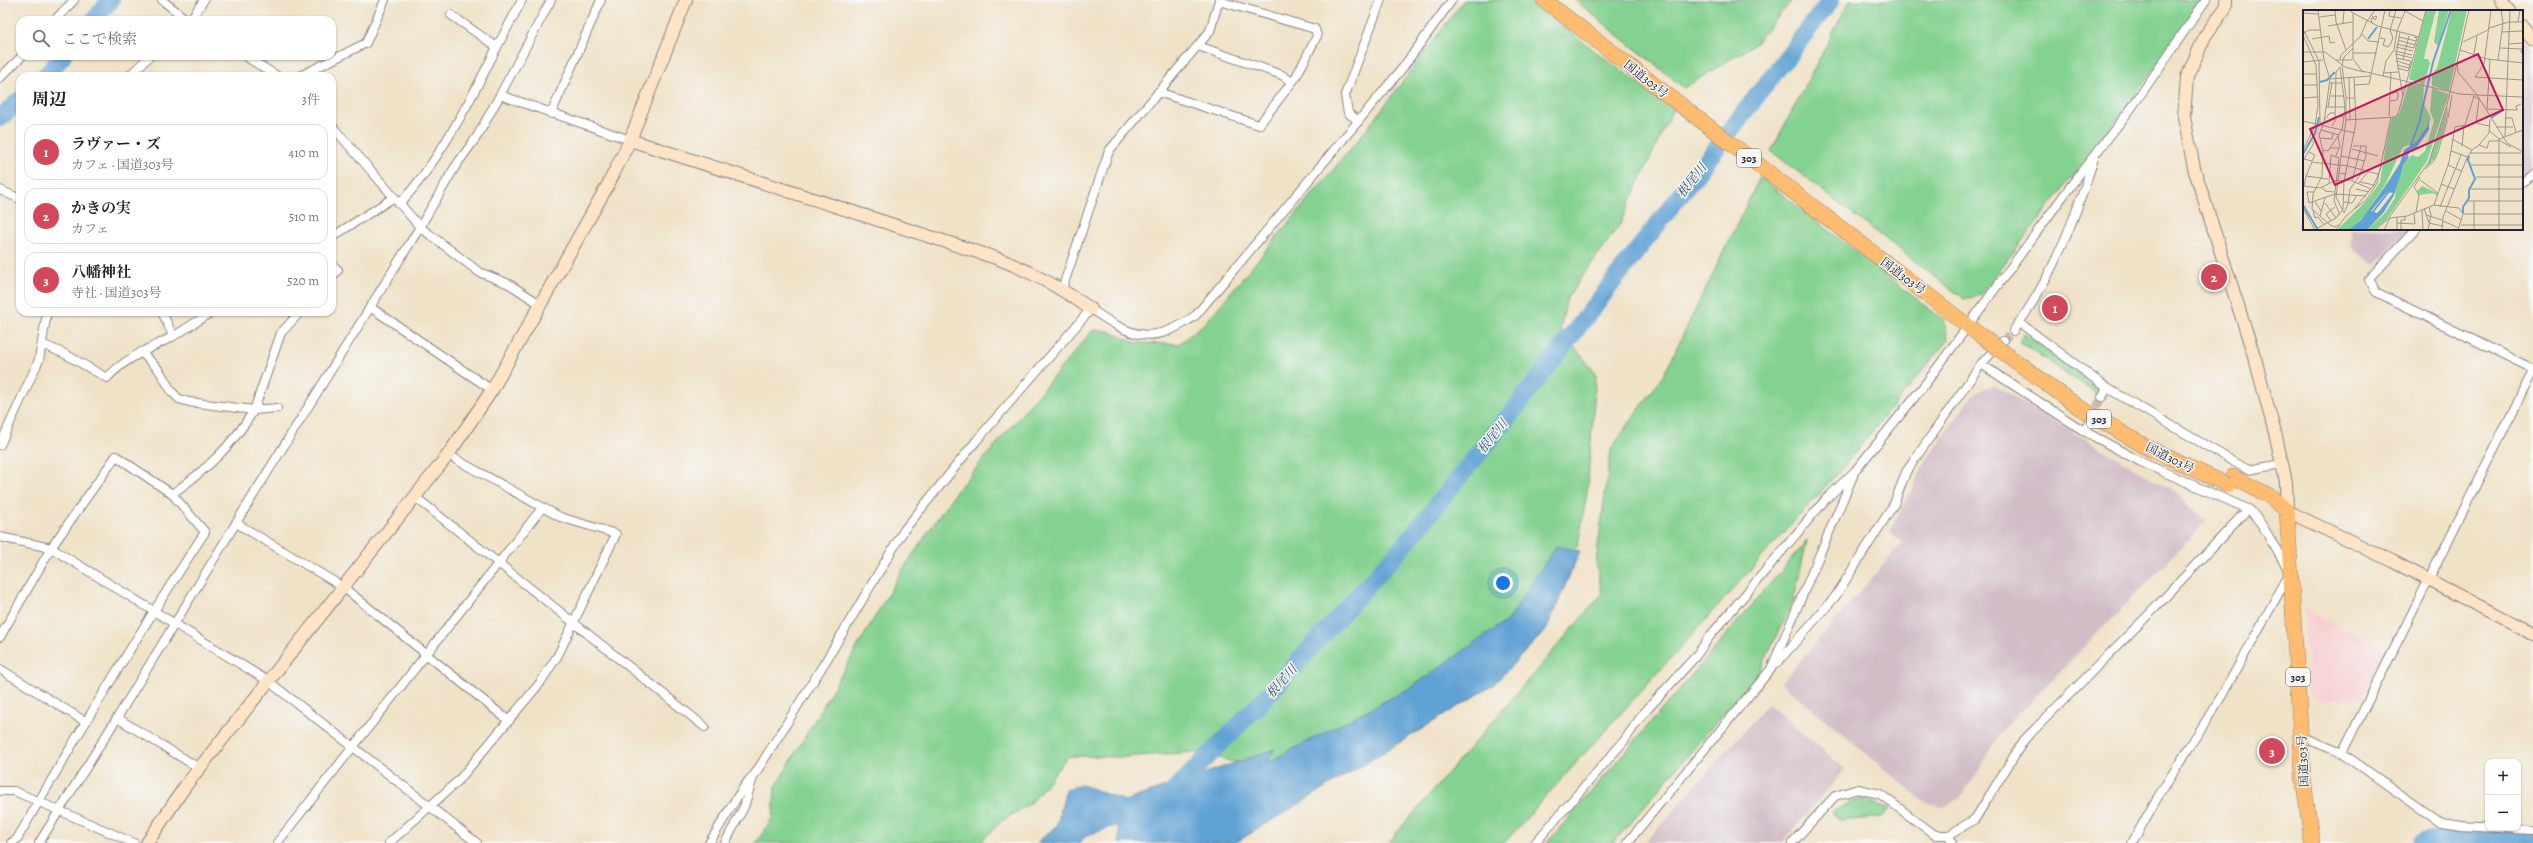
<!DOCTYPE html>
<html lang="ja">
<meta charset="utf-8">
<style>
body{margin:0;font-family:Alegreya,"Noto Serif JP",serif;background:#f2f2f2;color:#202124}
.controls{position:absolute;right:12px;bottom:12px;display:grid;overflow:hidden;border-radius:8px;box-shadow:0 1px 3px #0004}
.controls button{width:36px;height:36px;display:grid;place-items:center;padding:0;border:0;border-bottom:1px solid #e0e0e0;background:#fff;color:#202124;font:20px sans-serif}
.you{position:absolute;left:1503px;top:583px;width:14px;height:14px;margin:-10px;border:3px solid #fff;border-radius:50%;background:#1a73e8;box-shadow:0 0 0 6px #1a73e833}
.badge{display:grid;place-items:center;width:26px;height:26px;border-radius:50%;background:#d1495b;color:#fff;font-size:13px;font-weight:700}
.pin{position:absolute;translate:-50% -50%;border:2px solid #fff;box-shadow:0 1px 4px #0006}
.list{margin:0;padding:0;list-style:none}
h2{display:flex;justify-content:space-between;align-items:center;height:52px;margin:0;padding:0 16px;font-size:17px}
h2 small{font-size:13px;font-weight:400;color:#757577}
.list li{display:grid;grid-template-columns:26px 1fr auto;gap:12px;align-items:center;box-sizing:border-box;height:56px;margin:0 8px 8px;padding:0 8px;border:1px solid #e0e0e0;border-radius:12px}
.list b{display:block;font-size:15px;white-space:nowrap}
.list p{margin:0;font-size:13px;white-space:nowrap;color:#757577}
.list em{font-size:13px;font-style:normal;color:#757577}
.icon{flex:none;width:22px;height:22px;fill:none;stroke:currentColor;stroke-width:2;stroke-linecap:round;stroke-linejoin:round}
.map{position:relative;flex:none;width:2533px;height:843px;overflow:hidden}
.search{position:absolute;background:#fff;box-shadow:0 1px 3px #0004;left:16px;top:16px;width:320px;height:44px;display:flex;align-items:center;gap:10px;box-sizing:border-box;padding:0 14px;border-radius:12px;color:#757577;font-size:15px}
.panel{position:absolute;background:#fff;box-shadow:0 1px 3px #0004;left:16px;top:72px;width:320px;height:244px;border-radius:12px}
.map>svg:first-child{display:block}
.built{fill:#f7cfd3}
.industrial{fill:#d2bdc7}
.green{fill:#84d291;stroke:#537a66}
.water{fill:#61a2d4;stroke:#426288}
.lines{fill:none;stroke-linecap:round;stroke-linejoin:round}
.river{stroke:#61a2d4;stroke-width:18}
.street-tunnel{stroke:#c7bcab;stroke-width:8;stroke-dasharray:8 4;stroke-linecap:butt}
.street-casing{stroke:#898281;stroke-width:10}
.secondary-casing{stroke:#898281;stroke-width:14}
.highway-casing{stroke:#898281;stroke-width:16}
.street{stroke:#fff;stroke-width:8}
.secondary{stroke:#fee4c6;stroke-width:12}
.highway{stroke:#fdbc70;stroke-width:15}
.highway-bridge-casing{stroke:#898281;stroke-width:16;stroke-linecap:butt}
.highway-bridge{stroke:#fdbc70;stroke-width:15}
.labels{text-anchor:middle;stroke-width:3;stroke-linejoin:round;paint-order:stroke}
.shield{fill:#f6f6f2;stroke:#626272;stroke-width:1}
.shield-label{font-size:11px;font-weight:bold;fill:#22223b}
.street-label{font-size:12px;fill:#22223b;stroke:#f6f6f2}
.water-label{font-size:13px;font-style:italic;fill:#3b5578;stroke:#f6f6f2}
.inset-river{fill:none;stroke:#61a2d4;stroke-width:2}
.inset-road{fill:none;stroke:#9e958f;stroke-width:1}
.view{fill:#c2185b;fill-opacity:0.15;stroke:#c2185b;stroke-width:2}
.inset-edge{fill:none;stroke:#22223b;stroke-width:2}
</style>
<div class="map">
<svg width="2533" height="843" viewBox="0 0 2533 843">
<rect width="100%" height="100%" fill="#f6f6f2"/>
<filter id="ink" filterUnits="userSpaceOnUse"><feTurbulence type="fractalNoise" baseFrequency=".025" numOctaves="2"/><feDisplacementMap in="SourceGraphic" scale="8" xChannelSelector="R" yChannelSelector="G"/><feConvolveMatrix kernelMatrix="1 2 1 2 8 2 1 2 1" color-interpolation-filters="sRGB"/></filter>
<filter id="wash" filterUnits="userSpaceOnUse"><feTurbulence type="fractalNoise" baseFrequency=".012" numOctaves="4" result="noise"/><feDisplacementMap in="SourceGraphic" scale="16" xChannelSelector="R" yChannelSelector="G"/><feGaussianBlur stdDeviation="0.9" result="paint"/><feColorMatrix in="noise" values="0 0 0 0 0 0 0 0 0 0 0 0 0 0 0 0 0 1.4 0 .05"/><feComposite in="paint" operator="in"/></filter>
<g filter="url(#wash)">
<rect width="100%" height="100%" fill="#f0e2c7"/>
<!-- built -->
<path class="built" d="M2304,608L2386,649L2361,698L2323,702L2309,695Z"/>
<!-- industrial -->
<g class="industrial">
<path d="M2522,35L2533,49V171L2522,179Z"/>
<path d="M2351,229H2409L2375,265L2351,247Z"/>
<path d="M1994,385L2173,491L2206,522L2002,731L1973,780L1959,798L1944,807L1927,804L1781,683L1902,543L1890,532L1926,461L1970,399L1980,390Z"/>
<path d="M1768,704L1845,769L1782,843H1645Z"/>
</g>
<!-- green -->
<g class="green">
<path d="M1464,0H1527L1673,109L1620,224L1567,298L1560,329L1596,374L1587,493L1578,545L1501,642L1283,774L1194,752L1125,757L1068,756L1031,803L1002,821L980,843H756L773,817L775,788L901,572L954,494L1093,330L1108,331L1137,343L1179,344L1206,322L1367,129Z"/>
<path d="M1575,0H1792L1755,44L1684,88Z"/>
<path d="M1850,0H2202L2136,95L1980,295L1964,299L1771,151Z"/>
<path d="M1760,177L1945,321L1948,340L1843,467L1504,843H1388L1602,594L1596,562L1611,449L1663,376Z"/>
<path d="M2024,334L2102,389L2098,395L2019,341Z"/>
<path d="M1807,541L1793,602L1758,673L1613,843H1547Z"/>
<path d="M1863,799L1890,809L1881,817L1841,821L1832,812L1854,800Z"/>
</g>
<!-- water -->
<path class="water" d="M1556,546L1580,551L1546,630L1492,686L1235,843H1119L1118,825L1085,836L1080,843H1037L1057,825L1066,789L1082,785L1125,801L1275,749L1266,763L1412,687L1509,619Z"/>
<g class="lines">
<!-- river -->
<g class="river">
<path d="M94,20L111,0"/>
<path d="M45,76L63,56"/>
<path d="M0,118L20,100"/>
<path d="M1167,798L1267,696L1406,543L1517,406L1831,0"/>
<path d="M2422,843L2431,839L2527,838L2533,841"/>
</g>
</g>
</g>
<g filter="url(#ink)">
<g class="lines">
<!-- street-tunnel -->
<g class="street-tunnel">
<path d="M2003,341L2013,331"/>
<path d="M2091,418L2102,397"/>
</g>
<defs>
<g id="street">
<path d="M162,0L187,20"/>
<path d="M55,20L74,0"/>
<path d="M190,20L204,0"/>
<path d="M1198,46L1282,75L1292,82"/>
<path d="M497,47L522,0"/>
<path d="M245,56L277,76"/>
<path d="M129,76L150,56"/>
<path d="M300,76L366,43L385,0"/>
<path d="M0,78L22,56"/>
<path d="M1158,92L1259,125L1296,77L1317,36L1315,29L1219,1"/>
<path d="M500,95L551,0"/>
<path d="M551,114L601,0"/>
<path d="M1359,121L1348,113L1345,95L1381,0"/>
<path d="M332,126L420,227L479,272L509,284L540,304"/>
<path d="M2522,182L2533,175"/>
<path d="M0,190L20,199"/>
<path d="M399,204C436,167 474,94 497,47L451,15"/>
<path d="M2416,229L2369,279L2376,292L2533,369"/>
<path d="M332,237L393,198"/>
<path d="M332,264L338,270L332,277"/>
<path d="M1062,289L1109,151L1210,31L1219,0"/>
<path d="M370,307L492,390"/>
<path d="M162,312L173,336"/>
<path d="M2020,323L2107,388L2248,470L2282,464"/>
<path d="M2013,331C2051,281 2076,218 2094,158"/>
<path d="M42,344L65,354L107,378C125,358 149,349 172,337C186,329 199,320 212,312"/>
<path d="M141,352L159,370L172,392L179,399L189,402L254,410C231,447 207,469 172,494"/>
<path d="M1981,364L2084,431L2141,462L2250,510L2262,525L2290,573L2221,697L2156,800L2132,843"/>
<path d="M2102,397L2107,388"/>
<path d="M277,408L254,410L281,333L300,312"/>
<path d="M2084,431L2089,423"/>
<path d="M0,445L39,360L47,312"/>
<path d="M414,496L705,727"/>
<path d="M236,523L420,227L455,167L478,135L500,95L630,140"/>
<path d="M0,537L51,548L268,681L477,843"/>
<path d="M0,637L51,548L116,456L172,494L205,532C139,632 77,735 17,839L11,843"/>
<path d="M1776,664L1835,597L1894,504L1906,472L1981,364L2003,341"/>
<path d="M0,669L86,722"/>
<path d="M2302,737L2342,753L2441,823L2461,826L2533,830"/>
<path d="M2342,753L2533,371"/>
<path d="M199,768L117,718L236,523L343,587L509,721"/>
<path d="M0,791H14L134,843"/>
<path d="M1949,835L1952,843"/>
<path d="M39,843L117,718"/>
<path d="M277,843L542,508"/>
<path d="M389,843L458,781L540,683L558,655L616,534L560,517L448,455"/>
<path d="M709,843C717,832 745,781 752,777"/>
<path d="M725,843L744,807L753,777L827,659L904,530L977,440L1091,309C1132,338 1153,346 1196,315L1401,70L1452,0"/>
<path d="M1535,843L1624,741L1642,715L1696,656L1710,636L1826,499L1855,471L1926,383L2078,176L2130,110L2206,0"/>
<path d="M1627,843L1771,669L1853,476"/>
<path d="M1792,843L1835,796L1858,789L1880,794L1935,835H1949L1975,819L2024,740L2155,608L2248,509"/>
</g>
<g id="secondary">
<path d="M2226,0V7L2205,36L2187,77L2184,117L2194,168L2256,362L2276,437L2286,482L2287,511L2392,561L2533,634"/>
<path d="M2501,0L2510,11"/>
<path d="M2522,26L2533,39"/>
<path d="M630,140L996,258C1031,271 1061,288 1091,309"/>
<path d="M147,843L186,785L448,455L492,390L609,183L630,140L686,0"/>
</g>
<g id="highway">
<path d="M1544,0L1981,336"/>
<path d="M2232,477L2268,495L2287,511L2303,777L2312,843"/>
</g>
</defs>
<!-- street casing -->
<use href="#street" class="street-casing"/>
<!-- secondary casing -->
<use href="#secondary" class="secondary-casing"/>
<!-- highway casing -->
<use href="#highway" class="highway-casing"/>
<!-- street -->
<use href="#street" class="street"/>
<!-- secondary -->
<use href="#secondary" class="secondary"/>
<!-- highway -->
<use href="#highway" class="highway"/>
<defs>
<path id="highway-bridge" d="M1981,336L2080,408L2148,448L2228,485"/>
</defs>
<!-- highway-bridge casing -->
<use href="#highway-bridge" class="highway-bridge-casing"/>
<!-- highway-bridge -->
<use href="#highway-bridge" class="highway-bridge"/>
</g>
</g>
<g class="labels">
<!-- shield labels -->
<g class="shield">
<rect x="1737" y="149" width="24" height="18" rx="3"/>
<rect x="2087" y="410" width="24" height="18" rx="3"/>
<rect x="2286" y="668" width="24" height="18" rx="3"/>
</g>
<g class="shield-label">
<text x="1749" y="162">303</text>
<text x="2099" y="423">303</text>
<text x="2298" y="681">303</text>
</g>
<!-- street labels -->
<g class="street-label">
<text transform="translate(1646 79) rotate(38)" y="4">国道303号</text>
<text transform="translate(1903 276) rotate(37)" y="4">国道303号</text>
<text transform="translate(2170 458) rotate(26)" y="4">国道303号</text>
<text transform="translate(2303 761) rotate(-93)" y="4">国道303号</text>
</g>
<!-- water labels -->
<g class="water-label">
<text transform="translate(1691 180) rotate(-52)" y="5">根尾川</text>
<text transform="translate(1492 436) rotate(-51)" y="5">根尾川</text>
<text transform="translate(1281 681) rotate(-48)" y="5">根尾川</text>
</g>
</g>
<!-- overview -->
<g transform="translate(2303 10)">
<rect width="220" height="220" fill="#f0e2c7"/>
<path d="M123,0H133L122,43L121,49H125L127,53L121,75L106,69ZM136,0H146L135,36L131,32ZM149,0H164L146,81L129,76V64L134,58ZM106,73L121,76L120,92L128,108L125,117L115,132L100,137L82,175L61,206L48,220H34L66,188L77,172L85,123L89,108L96,104ZM129,78L146,84L124,151L83,210L71,220H64L82,203L92,188L93,176L102,153L109,145L115,147L122,141L131,111L127,101ZM143,101V111L136,136L132,148L124,157ZM119,176L134,183V186L131,183L116,185L114,181Z" fill="#84d291"/>
<path d="M126,109V120L111,141L104,142L102,148L107,146L101,154L91,185L81,202L64,220H46L58,210L83,175L97,153L101,140L114,131L125,115ZM84,182L90,183L77,200L74,203L68,201Z" fill="#61a2d4" fill-rule="evenodd"/>
<path class="inset-river" d="M65,29L74,17M17,72L24,70L32,62M188,108L200,100M0,144L12,123L16,107M102,151L116,113L130,52L148,0M0,195L15,220M69,203L87,180M160,203V197L166,188V180L172,169L165,150L166,146"/>
<path class="inset-road" d="M15,0L21,50L27,69L21,112L16,125L20,141L19,166L10,184L9,199L27,215L32,217L36,215M32,0L33,12L43,40M46,0L50,3V49L59,61L157,84L174,85M87,0L86,6L98,8M188,0L181,54L172,67L220,70M102,1L120,11M0,3L15,4M50,3L75,16L116,27M68,5L70,7V8L72,10L74,7L72,6L70,8L68,9L69,13M16,7L32,5M215,12L217,0M40,13L41,0M25,16L49,12M186,18L205,12H220M0,19L16,51L17,114M94,21L102,1M97,22L93,44L100,87M198,22L220,21M0,24L6,20H17M59,24L65,31L76,32M0,25L13,55L15,95L12,116L0,140M96,27L113,31M77,28L82,29L80,35L85,37L88,33L90,28L87,20L93,0M9,29L26,26L27,33L32,32M95,30L112,35M160,32L185,20M94,34L111,38L114,28L111,27M205,34L220,33M93,37L110,41M197,38L219,39L218,43M157,40L166,0M157,40L184,49L220,53M92,41L109,45M0,42H22L42,57L61,62M50,43H74M93,44L109,48M171,44L174,26M93,48L108,51L107,55M100,49L106,26M33,50H49M37,50L38,45L57,27L64,11L72,0M195,50L200,13L198,0M93,51L107,55L105,61L94,58M0,52L20,50M154,52L155,62L174,85L220,87M39,55L43,88M39,55L41,47L50,38M94,55L106,58M80,63L95,62M0,64H14M80,66L83,51L91,40L94,21M46,67L47,110M27,69L67,66M26,73H39M0,75H15M51,75L66,74L82,0M220,82V102M174,85L204,133L220,142M28,86H41M170,86L176,89L173,113L186,116M0,88L14,87M87,91L94,90L95,86V82L88,83M23,97H42L41,107M25,97L29,73M184,99L187,49M184,99L214,100L213,96L218,94M37,106L41,107L39,120M86,106L88,63M145,108L149,85M202,108H209L213,122M21,110L27,103H32M43,110V88H52M0,111L52,123M29,116L32,111L33,62L37,57L42,97M193,117H210M18,120L36,125M186,120L199,132L208,137M35,126L37,138M202,126L207,0M17,128L29,129L30,123M7,129L11,133L1,149L9,151M149,129L169,140M176,135L184,138L186,131H196M159,136L161,116M27,138H36L33,146M49,139L75,146M20,140L25,141L39,120M148,141L165,147M6,142L12,145L9,151M167,143H218M38,146L43,110L92,107L95,104L123,0M8,152L45,156L75,164M145,155L158,161M168,155H220M122,159L131,151L135,142L144,111V98M36,163L33,187L41,203L45,194L47,179L57,165L63,146V136H50M43,164L36,163L38,146L62,151M3,166L9,152M173,167H220M117,170L135,183M49,171L58,136M26,173L28,145L36,148L31,191L37,205M55,174L66,161M138,174L151,179M71,175L79,155M0,176L17,178L31,171L47,170L68,179M1,176L3,166L25,169M19,177L22,181L31,182M53,179L66,182M167,179H220M11,182H4L6,193L32,184L63,186M165,191H220M171,191V220M12,192L19,202M41,192L49,193L54,185M22,193L33,208M131,195L146,152L152,117L162,115L171,86M137,197L158,145M0,198L12,220M121,198L126,213M51,199L71,175L57,172M10,200L12,208L15,207L21,215M119,200L120,220M143,201L159,210M113,202L116,185L111,177L117,167M160,204H220M123,205L139,210M17,206L22,188M43,206L64,189L74,173L88,107M94,207V220M87,208L104,206L131,195L156,198L160,204L155,220M28,211L23,204L32,197M140,211L156,218M94,213L112,214L111,203M126,213L139,216M158,215H220M11,220L33,208L40,199L41,171L53,113L51,67M33,220L43,206M72,220L85,209L126,152L144,95L157,40M81,220L87,208M98,220V210H102V206M125,220L128,205L126,197M139,220L140,207L164,148L169,140L176,135L186,123L187,109M196,220V129L220,120"/>
<path class="view" d="M175,44L200,100L32,175L7,119Z"/>
<rect width="220" height="220" class="inset-edge"/>
</g>
</svg>
<div class="controls">
<button>+</button>
<button>−</button>
</div>
<div class="you"></div>
<div class="pin badge" style="left:2055px;top:308px">1</div>
<div class="pin badge" style="left:2214px;top:277px">2</div>
<div class="pin badge" style="left:2272px;top:751px">3</div>
<div class="search"><svg class="icon" aria-label="search" viewBox="0 0 24 24"><circle cx="10" cy="10" r="6"/><path d="M15 15l6 6"/></svg>ここで検索</div>
<section class="panel">
<h2>周辺<small>3件</small></h2>
<ul class="list">
<li><span class="badge">1</span><div><b>ラヴァー・ズ</b><p>カフェ · 国道303号</p></div><em>410 m</em></li>
<li><span class="badge">2</span><div><b>かきの実</b><p>カフェ</p></div><em>510 m</em></li>
<li><span class="badge">3</span><div><b>八幡神社</b><p>寺社 · 国道303号</p></div><em>520 m</em></li>
</ul>
</section>
</div>
